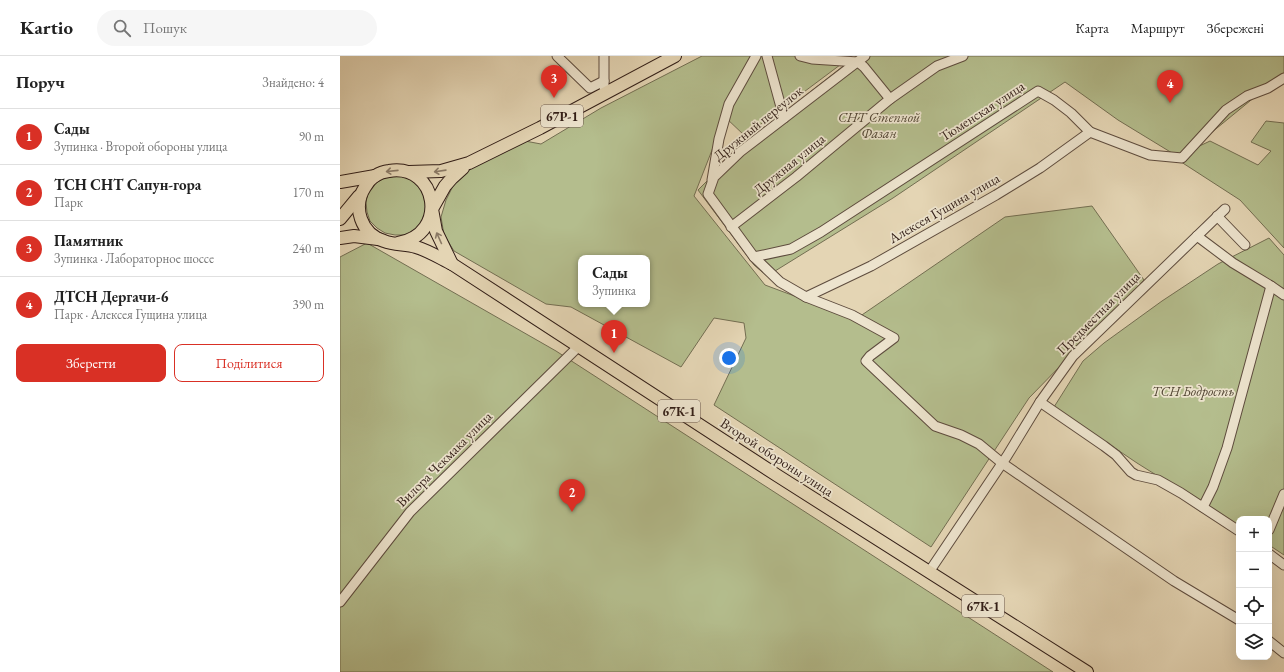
<!DOCTYPE html>
<html lang="uk">
<meta charset="utf-8">
<style>
body{margin:0;font-family:"EB Garamond",serif;background:#f6f6f6;color:#222}
.controls{position:absolute;right:12px;bottom:12px;display:grid;overflow:hidden;border-radius:8px;box-shadow:0 4px 16px #0002}
.controls button{width:36px;height:36px;display:grid;place-items:center;padding:0;border:0;border-bottom:1px solid #e0e0e0;background:#fff;color:#222;font:20px sans-serif}
.you{position:absolute;left:389px;top:302px;width:14px;height:14px;margin:-10px;border:3px solid #fff;border-radius:50%;background:#1a73e8;box-shadow:0 0 0 6px #1a73e833}
.badge{display:grid;place-items:center;width:26px;height:26px;border-radius:50%;background:#d93025;color:#fff;font-size:13px;font-weight:700}
.pin{position:absolute;translate:-50% -33px;filter:drop-shadow(0 1px 2px #0008)}
.pin::after{content:'';position:absolute;top:21px;width:14px;height:12px;background:inherit;clip-path:polygon(0 0,100% 0,50% 100%)}
.popup{position:absolute;left:238px;top:199px;width:72px;height:52px;box-sizing:border-box;display:grid;place-content:center;border-radius:8px;background:#fff;filter:drop-shadow(0 1px 3px #0005);font-size:13px;white-space:nowrap;color:#767676}
.popup b{font-size:15px;color:#222}
.popup::after{content:'';position:absolute;left:50%;top:100%;margin-left:-8px;border:8px solid transparent;border-top-color:#fff}
.list{margin:0;padding:0;list-style:none}
h2{display:flex;justify-content:space-between;align-items:center;height:52px;margin:0;padding:0 16px;font-size:17px}
h2 small{font-size:13px;font-weight:400;color:#767676}
.list li{display:grid;grid-template-columns:26px 1fr auto;gap:12px;align-items:center;box-sizing:border-box;height:56px;padding:0 16px;border-top:1px solid #e0e0e0}
.list b{display:block;font-size:15px;white-space:nowrap}
.list p{margin:0;font-size:13px;white-space:nowrap;color:#767676}
.list em{font-size:13px;font-style:normal;color:#767676}
.actions{display:flex;gap:8px;padding:12px 16px}
.actions a{flex:1;padding:9px 0;border:1px solid #d93025;border-radius:8px;text-align:center;font-size:14px;color:#d93025}
.actions .main{background:#d93025;color:#fff}
.icon{flex:none;width:22px;height:22px;fill:none;stroke:currentColor;stroke-width:2;stroke-linecap:round;stroke-linejoin:round}
.map{position:relative;flex:none;width:944px;height:616px;overflow:hidden}
header{display:flex;align-items:center;gap:24px;box-sizing:border-box;height:56px;padding:0 20px;background:#fff;border-bottom:1px solid #e0e0e0}
header strong{font-size:19px}
nav{display:flex;gap:22px;margin-inline-start:auto;font-size:14px}
.search{width:280px;height:36px;background:#f6f6f6;display:flex;align-items:center;gap:10px;box-sizing:border-box;padding:0 14px;border-radius:22px;color:#767676;font-size:15px}
main{display:flex}
aside{flex:1;background:#fff}
.map>svg:first-child{display:block}
.green{fill:#b4bd8d;stroke:#736e52;fill-rule:evenodd}
.lines{fill:none;stroke-linecap:round;stroke-linejoin:round}
.minor-casing{stroke:#5e4c3e;stroke-width:11}
.major-casing{stroke:#321e17;stroke-width:14}
.minor{stroke:#ede4ce;stroke-width:9}
.major{stroke:#e4d5b4;stroke-width:12}
.oneway{stroke:#8b7a66}
.labels{text-anchor:middle;stroke-width:3.5;stroke-linejoin:round;paint-order:stroke}
.shield{fill:#ede4ce;stroke:#6a594e;stroke-width:1}
.shield-label{font-size:13px;font-weight:bold;fill:#321e17}
.street-label{font-size:14px;fill:#321e17;stroke:#ede4ce}
.park-label{font-size:14px;font-style:italic;fill:#524634;stroke:#ede4ce}
</style>
<header>
<strong>Kartio</strong>
<div class="search"><svg class="icon" aria-label="search" viewBox="0 0 24 24"><circle cx="10" cy="10" r="6"/><path d="M15 15l6 6"/></svg>Пошук</div>
<nav><a>Карта</a><a>Маршрут</a><a>Збережені</a></nav>
</header>
<main>
<aside>
<h2>Поруч<small>Знайдено: 4</small></h2>
<ul class="list">
<li><span class="badge">1</span><div><b>Сады</b><p>Зупинка · Второй обороны улица</p></div><em>90 m</em></li>
<li><span class="badge">2</span><div><b>ТСН СНТ Сапун-гора</b><p>Парк</p></div><em>170 m</em></li>
<li><span class="badge">3</span><div><b>Памятник</b><p>Зупинка · Лабораторное шоссе</p></div><em>240 m</em></li>
<li><span class="badge">4</span><div><b>ДТСН Дергачи-6</b><p>Парк · Алексея Гущина улица</p></div><em>390 m</em></li>
</ul>
<div class="actions"><a class="main">Зберегти</a><a>Поділитися</a></div>
</aside>
<div class="map">
<svg width="944" height="616" viewBox="0 0 944 616">
<rect width="100%" height="100%" fill="#e4d5b4"/>
<filter id="stains"><feTurbulence type="fractalNoise" baseFrequency=".005" numOctaves="4"/><feColorMatrix values="0 0 0 0 .2 0 0 0 0 .09 0 0 0 0 .02 0 0 0 .5 -.17"/></filter>
<radialGradient id="worn" r=".72"><stop offset=".6" stop-color="#630" stop-opacity="0"/><stop offset="1" stop-color="#630" stop-opacity=".3"/></radialGradient>
<!-- green -->
<g class="green">
<path d="M362,0H512L405,80L385,61L354,140L425,229L516,263L665,161L752,150L804,224L689,342L591,491L374,349L406,282L404,267L374,262L341,311L231,251L206,248L114,195L104,179L101,161L106,144L116,124L129,114L144,105L185,85L201,88L261,52ZM241,202H307V248H241Z"/>
<path d="M516,0H944V17L849,95L870,85L918,109L931,95L911,86L926,65L944,67V192L900,144L835,102L837,100L778,64L725,26L553,142L427,220L414,209L358,134L404,88Z"/>
<path d="M62,117L81,127L89,147L82,167L74,174L64,179H55L45,177L37,172L30,165L27,156L26,146L28,137L33,128L41,121Z"/>
<path d="M929,182L944,199V499L929,489V463H899V471L797,407L714,351L743,305L764,287L822,245L878,208Z"/>
<path d="M27,187L216,295L713,616H0V201Z"/>
</g>
<g class="lines">
<defs>
<g id="minor">
<path d="M217,0L250,32L264,25"/>
<path d="M264,0V31"/>
<path d="M427,0L444,62"/>
<path d="M460,0L472,3L518,6L524,11L550,43"/>
<path d="M525,0L400,96L374,121L368,138L414,201L440,226L466,241L512,259L554,282L530,300L526,305L595,370L621,379L639,388L662,407L834,525L899,564"/>
<path d="M372,124L379,83L389,48L416,0"/>
<path d="M877,160L905,189"/>
<path d="M391,171L456,121L550,43L597,10L623,0"/>
<path d="M857,180L893,207L931,230L944,239"/>
<path d="M414,201L451,193L481,176L698,35L714,44L731,57L750,76L810,99L842,102L886,54L907,40L928,32L944,22"/>
<path d="M466,241L531,210L656,139L700,112L750,76"/>
<path d="M700,346L764,390L776,399L791,416L796,419L818,424L841,437L899,475"/>
<path d="M863,451L873,431L887,392L931,230"/>
<path d="M929,474L944,438"/>
<path d="M929,498L944,509"/>
<path d="M589,516L667,400L700,346L733,300L885,153"/>
<path d="M0,546L70,456L239,290"/>
<path d="M929,585L944,597"/>
</g>
<g id="major">
<path d="M69,116L101,115L129,107L200,72L335,0"/>
<path d="M0,126L35,120"/>
<path d="M0,163L19,140"/>
<path d="M0,182L14,180L38,183"/>
<path d="M58,187C109,179 98,107 49,115C39,116 30,122 25,131C12,151 21,178 44,185C54,189 66,188 76,191C89,195 100,202 112,208L438,420L747,616"/>
<path d="M112,208L96,175L92,153L105,130L112,122L123,112"/>
</g>
</defs>
<!-- minor casing -->
<use href="#minor" class="minor-casing"/>
<!-- major casing -->
<use href="#major" class="major-casing"/>
<!-- minor -->
<use href="#minor" class="minor"/>
<!-- major -->
<use href="#major" class="major"/>
</g>
<!-- one-way arrows -->
<defs><path id="oneway-shaft" d="M-6 0H5M1.5-3L5.5 0L1.5 3" fill="none" stroke-width="1.6" stroke-linecap="round" stroke-linejoin="round"/></defs>
<g class="oneway">
<use href="#oneway-shaft" transform="translate(52 115) rotate(174)"/>
<use href="#oneway-shaft" transform="translate(100 115) rotate(172)"/>
<use href="#oneway-shaft" transform="translate(99 182) rotate(-114)"/>
</g>
<g class="labels">
<!-- shield labels -->
<g class="shield">
<rect x="201" y="49" width="42" height="22" rx="3"/>
<rect x="318" y="344" width="42" height="22" rx="3"/>
<rect x="622" y="539" width="42" height="22" rx="3"/>
</g>
<g class="shield-label">
<text x="222" y="65">67Р-1</text>
<text x="339" y="360">67К-1</text>
<text x="643" y="555">67К-1</text>
</g>
<!-- street labels -->
<g class="street-label">
<text transform="translate(642 55) rotate(-33)" y="5">Тюменская улица</text>
<text transform="translate(418 67) rotate(-39)" y="5">Дружный переулок</text>
<text transform="translate(449 108) rotate(-39)" y="5">Дружная улица</text>
<text transform="translate(604 152) rotate(-30)" y="5">Алексея Гущина улица</text>
<text transform="translate(758 257) rotate(-45)" y="5">Предместная улица</text>
<text transform="translate(437 401) rotate(33)" y="5">Второй обороны улица</text>
<text transform="translate(104 403) rotate(-45)" y="5">Вилора Чекмака улица</text>
</g>
<!-- park labels -->
<g class="park-label">
<text x="539" y="66">СНТ Степной<tspan x="539" dy="16">Фазан</tspan></text>
<text x="853" y="340">ТСН Бодрость</text>
</g>
</g>
<rect width="100%" height="100%" filter="url(#stains)"/>
<rect width="100%" height="100%" fill="url(#worn)"/>
</svg>
<div class="controls">
<button>+</button>
<button>−</button>
<button><svg class="icon" aria-label="locate" viewBox="0 0 24 24"><circle cx="12" cy="12" r="6"/><path d="M12 2v4M12 18v4M2 12h4M18 12h4"/></svg></button>
<button><svg class="icon" aria-label="layers" viewBox="0 0 24 24"><path d="M12 4l9 5-9 5-9-5zM3 14l9 5 9-5"/></svg></button>
</div>
<div class="you"></div>
<div class="pin badge" style="left:274px;top:297px">1</div>
<div class="popup"><b>Сады</b>Зупинка</div>
<div class="pin badge" style="left:232px;top:456px">2</div>
<div class="pin badge" style="left:214px;top:42px">3</div>
<div class="pin badge" style="left:830px;top:47px">4</div>
</div>
</main>
